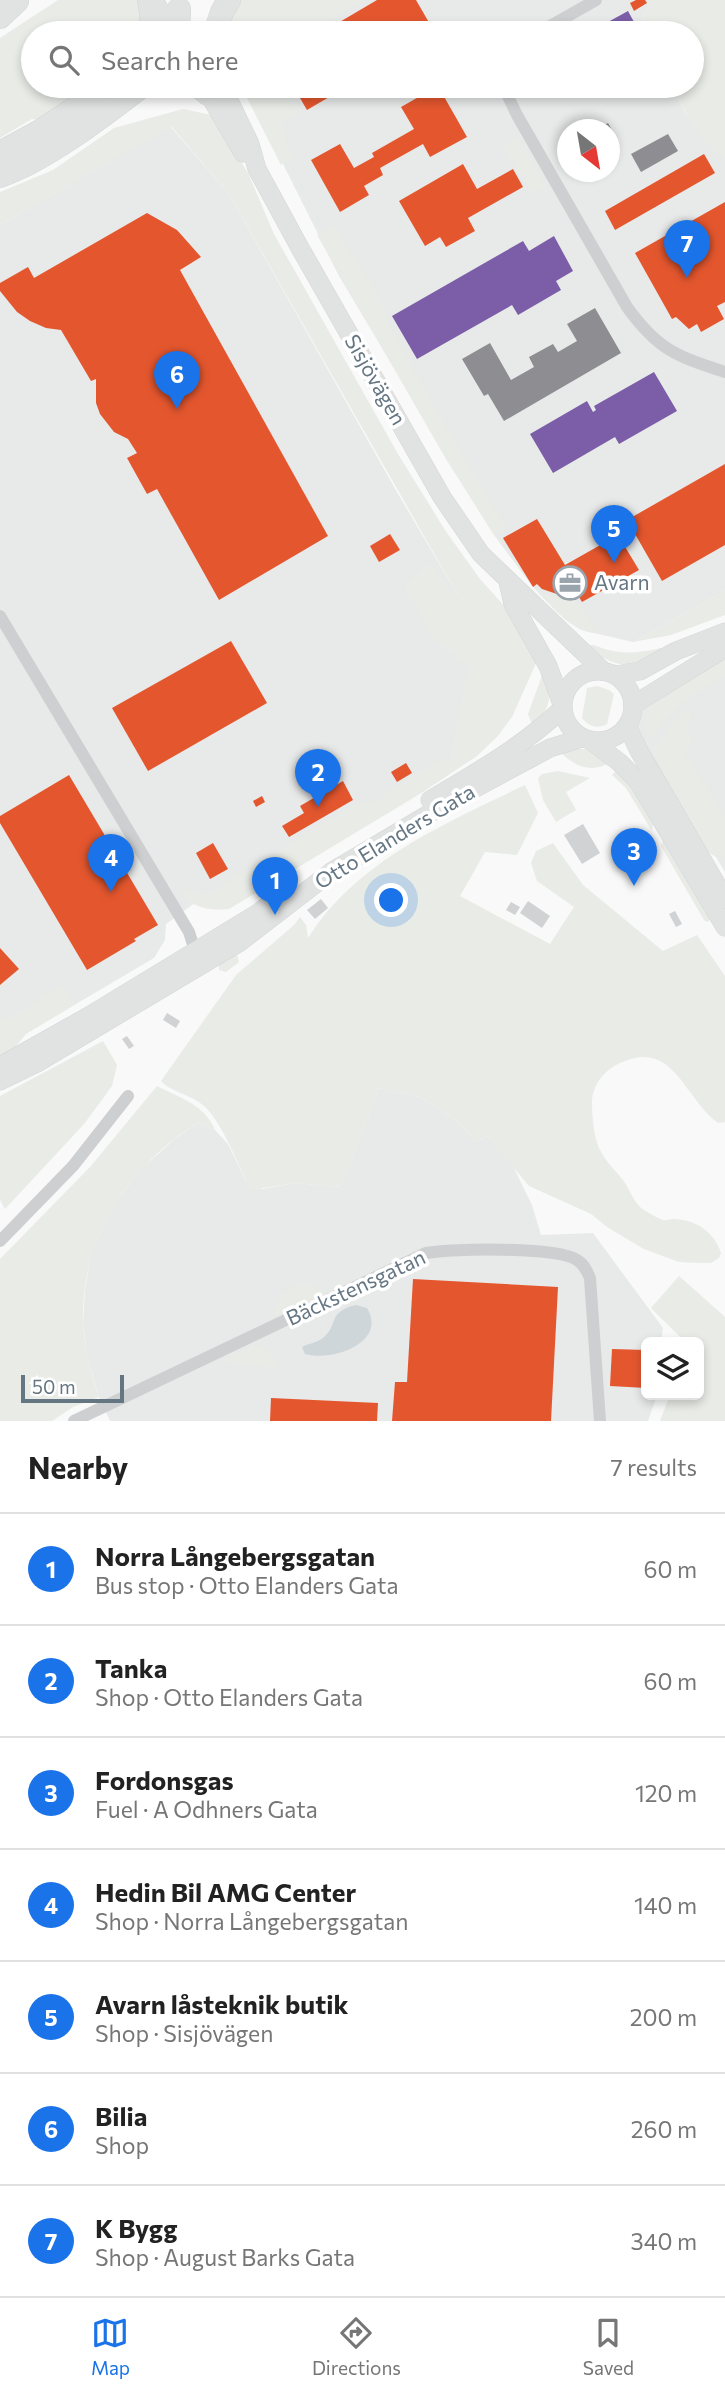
<!DOCTYPE html>
<meta charset="utf-8">
<style>
body{margin:0;font-family:Commissioner,sans-serif;background:#f6f6f6;color:#222}
.controls{position:absolute;right:21px;bottom:21px;display:grid;overflow:hidden;border-radius:10px;box-shadow:0 4px 10px #0003}
.controls button{width:63px;height:63px;display:grid;place-items:center;padding:0;border:0;border-bottom:2px solid #e0e0e0;background:#fff;color:#222;font:35px sans-serif}
.compass{position:absolute;left:557px;top:119px;width:63px;height:63px;border-radius:50%;background:#fff;box-shadow:0 4px 10px #0003;rotate:149deg}
.scale{position:absolute;left:21px;bottom:18px;width:103px;box-sizing:border-box;padding-left:7px;border:4px solid #657683;border-top:0;font-size:19px;line-height:24px;white-space:nowrap;color:#657683;-webkit-text-stroke:5px #fff;paint-order:stroke}
.you{position:absolute;left:392px;top:901px;width:24px;height:24px;margin:-18px;border:5px solid #fff;border-radius:50%;background:#1a73e8;box-shadow:0 0 0 10px #1a73e833}
.badge{display:grid;place-items:center;width:46px;height:46px;border-radius:50%;background:#1a73e8;color:#fff;font-size:23px;font-weight:700}
.pin{position:absolute;translate:-50% -58px;filter:drop-shadow(0 2px 4px #0008)}
.pin::after{content:'';position:absolute;top:37px;width:24px;height:21px;background:inherit;clip-path:polygon(0 0,100% 0,50% 100%)}
.list{margin:0;padding:0;list-style:none}
h2{display:flex;justify-content:space-between;align-items:center;height:91px;margin:0;padding:0 28px;font-size:30px}
h2 small{font-size:23px;font-weight:400;color:#767676}
.list li{display:grid;grid-template-columns:46px 1fr auto;gap:21px;align-items:center;box-sizing:border-box;height:112px;padding:0 28px;border-top:2px solid #e0e0e0}
.list b{display:block;font-size:26px;white-space:nowrap}
.list p{margin:0;font-size:23px;white-space:nowrap;color:#767676}
.list em{font-size:23px;font-style:normal;color:#767676}
.icon{flex:none;width:38px;height:38px;fill:none;stroke:currentColor;stroke-width:2;stroke-linecap:round;stroke-linejoin:round}
.map{position:relative;flex:none;width:725px;height:1421px;overflow:hidden}
.search{position:absolute;background:#fff;box-shadow:0 4px 10px #0003;left:21px;right:21px;top:21px;height:77px;display:flex;align-items:center;gap:18px;box-sizing:border-box;padding:0 24px;border-radius:38px;color:#767676;font-size:26px}
.sheet{height:875px;background:#fff}
nav{display:flex;justify-content:space-around;align-items:center;box-sizing:border-box;height:98px;border-top:2px solid #e0e0e0;background:#fff;font-size:19px;color:#767676}
nav a{display:grid;justify-items:center;gap:4px}
nav .on{color:#1a73e8}
.map>svg:first-child{display:block}
.built{fill:#e8e9e9;fill-rule:evenodd}
.green{fill:#e8ebe6}
.water{fill:#ced6d9}
.shops{fill:#e4572e}
.offices{fill:#7b5ea7}
.industry{fill:#8d8d92}
.building{fill:#d0d2d3}
.lines{fill:none;stroke-linecap:round;stroke-linejoin:round}
.secondary-casing{stroke:#d5d6d7;stroke-width:19}
.highway-casing{stroke:#d5d6d6;stroke-width:24}
.street{stroke:#cecfd0;stroke-width:12}
.secondary{stroke:#e1e2e2;stroke-width:18}
.highway{stroke:#e1e2e2;stroke-width:23}
.labels{text-anchor:middle;stroke-width:7;stroke-linejoin:round;paint-order:stroke}
.street-label{font-size:21px;fill:#657683;stroke:#fff}
.poi-label{font-size:21px;fill:#657683;stroke:#fff;text-anchor:start}
</style>
<div class="map">
<svg width="725" height="1421" viewBox="0 0 725 1421">
<rect width="100%" height="100%" fill="#f9f9f9"/>
<!-- built -->
<g class="built">
<path d="M360,0H648L649,5L643,17L647,33H304Z"/>
<path d="M262,86H672L685,112L707,142L725,158V591L633,642L581,630L565,619L532,586L494,535L339,276L284,166ZM568,130H610V172H568Z"/>
<path d="M170,126L228,193L397,492L473,621L469,665L450,763L206,895L166,924L165,940L154,958L76,1004L0,1024V225Z"/>
<path d="M725,650V872L716,857L701,847L636,730L643,702Z"/>
<path d="M379,1088L420,1097L455,1120L477,1142L487,1136L512,1164L532,1205L541,1235L593,1233L663,1328L661,1342H646V1395H657L648,1421H110L99,1397L87,1356L83,1323L85,1290L91,1255L105,1222L117,1201L140,1170L176,1138L198,1123L215,1130L228,1144L246,1181L262,1189L295,1183L337,1187L344,1181Z"/>
</g>
<!-- green -->
<g class="green">
<path d="M58,0H141L143,33H33V86H94L39,120L32,119L0,138V38Z"/>
<path d="M239,0H363L307,33H235L229,23Z"/>
<path d="M648,0H725V158C700,142 685,112 672,86H692V33H647L643,17L649,5Z"/>
<path d="M241,86H281L299,113L282,122L292,158L281,165Z"/>
<path d="M183,109L212,115L248,173L274,234L398,454L445,530L480,579L508,610L537,661L512,717L497,737L477,756L423,792L229,909C209,911 187,908 180,887L206,895L354,805L376,801L397,785L444,757L450,762L468,665L435,640L404,587L430,563L468,613L228,193L171,126L0,225V192L53,170L114,128Z"/>
<path d="M517,138L546,186L532,194L503,146Z"/>
<path d="M334,225L379,298L389,323L420,382L506,528L494,535L446,459L317,235Z"/>
<path d="M725,591V615L671,635L633,642Z"/>
<path d="M538,593H544L580,603L597,633C573,633 554,608 538,593Z"/>
<path d="M594,645C617,655 636,654 661,648L662,650C627,669 623,670 588,649L589,645Z"/>
<path d="M725,654V676C708,687 687,697 673,711C663,721 658,733 647,740L642,717L648,705Z"/>
<path d="M543,673C551,694 552,699 541,719L532,724L528,714Z"/>
<path d="M597,686L609,690L614,694L607,724C598,729 589,727 582,718L587,688Z"/>
<path d="M692,707L689,727L692,746L684,752L725,817V858L712,854L702,847L651,750C669,736 667,720 692,707Z"/>
<path d="M575,749H586L611,762C592,773 577,768 561,753Z"/>
<path d="M558,771L590,778L566,792L576,810L556,822L543,800L538,778L542,774Z"/>
<path d="M616,771L623,773L653,821L652,831L626,788L612,775Z"/>
<path d="M525,785L538,813L517,855L485,852L460,896L550,944L574,907L537,881L531,863L536,851L553,843L583,885L663,951L697,935L725,976V1122L718,1123C682,1096 673,1035 616,1065C602,1073 592,1087 592,1103C592,1117 594,1139 600,1150C606,1162 615,1170 623,1180C629,1188 632,1199 640,1207C645,1211 657,1218 663,1220C667,1221 669,1219 673,1219C696,1219 715,1233 721,1253L719,1258L711,1263H700L679,1262L644,1249L607,1227L591,1214L529,1186L487,1136L477,1142L455,1120L420,1097L379,1088L344,1182L336,1187L295,1183L251,1190C238,1166 223,1123 204,1106C192,1095 171,1092 161,1081L236,975L294,925L300,917L306,925L308,938C356,861 446,823 525,785Z"/>
<path d="M664,839L712,919L707,922L704,920L661,846Z"/>
<path d="M237,955L239,962L226,972L219,970V964Z"/>
<path d="M62,985L76,1004L26,1034L12,1051L0,1056V1019L16,1015Z"/>
<path d="M103,1041L117,1065L112,1086L84,1124L5,1209L0,1200V1096Z"/>
<path d="M157,1086C180,1098 204,1104 215,1130L198,1123C128,1165 80,1241 83,1324C85,1349 91,1373 99,1397L73,1407L52,1421H0V1259L91,1166Z"/>
<path d="M679,1276L725,1317V1421H660L670,1395H699V1342H685L651,1308Z"/>
<path d="M303,1284L314,1286L324,1293L273,1317C273,1299 286,1288 303,1284Z"/>
<path d="M258,1346C275,1350 272,1355 280,1368L220,1362V1360L249,1347Z"/>
</g>
<!-- water -->
<path class="water" d="M356,1305L367,1308C388,1343 331,1362 305,1354L302,1347C309,1343 318,1343 324,1337C339,1324 327,1312 356,1305Z"/>
<!-- shops -->
<g class="shops">
<path d="M377,0H416L431,26L419,33H321Z"/>
<path d="M636,0H645L647,3L634,11L630,3Z"/>
<path d="M293,86H348L307,110Z"/>
<path d="M438,86L467,137L430,157L423,144L380,168L383,175L364,186L369,195L340,212L311,160L340,144L354,168L374,157L372,153L414,129L401,107Z"/>
<path d="M704,154L715,173L615,230L605,211Z"/>
<path d="M463,164L477,189L513,169L523,187L468,218L475,231L446,247L440,237L425,246L399,201Z"/>
<path d="M725,202V302L717,306L724,319L701,332L697,324L689,329L676,317L672,319L635,253Z"/>
<path d="M147,213L177,230L201,257L180,270L328,536L219,600L157,489L147,494L127,458L137,453L128,439L114,432L100,414L96,403V379L91,381L61,330L46,328L30,321L17,312L0,291V283L28,267L34,278Z"/>
<path d="M725,464V545L662,581L627,520Z"/>
<path d="M537,519L565,565L618,535L639,570L582,602L579,597L575,600L542,589L537,584L533,587L503,538Z"/>
<path d="M390,534L400,550L379,562L370,546Z"/>
<path d="M231,641L267,703L148,771L112,708Z"/>
<path d="M406,763L412,773L397,782L391,772Z"/>
<path d="M69,775L158,925L134,939L136,941L87,970L0,823V816Z"/>
<path d="M343,781L353,800L289,837L282,826L304,813L300,806Z"/>
<path d="M262,796L265,802L256,807L253,801Z"/>
<path d="M213,843L228,869L210,879L196,853Z"/>
<path d="M0,948L19,969L0,985Z"/>
<path d="M413,1279L558,1287L551,1421H392L395,1382H407Z"/>
<path d="M612,1349L646,1350V1388L610,1386Z"/>
<path d="M271,1398L378,1403L377,1421H270Z"/>
</g>
<!-- offices -->
<g class="offices">
<path d="M628,11L640,33H588Z"/>
<path d="M551,86H571L556,94Z"/>
<path d="M554,236L573,271L556,281L561,290L518,315L512,305L417,359L392,316L523,241L529,251Z"/>
<path d="M654,372L677,411L619,444L615,437L553,473L530,434L587,401L593,412L596,410L594,406Z"/>
</g>
<!-- industry -->
<g class="industry">
<path d="M608,123L618,141L610,146V130H596Z"/>
<path d="M668,134L678,151L641,172L631,154Z"/>
<path d="M595,308L621,353L504,421L488,394L484,396L462,359L490,343L511,380L534,367L529,357L553,344L558,352L577,341L567,324Z"/>
</g>
<!-- building -->
<g class="building">
<path d="M583,824L600,853L582,864L564,835Z"/>
<path d="M321,899L328,908L315,919L307,910Z"/>
<path d="M528,901L550,916L542,928L520,913Z"/>
<path d="M511,902L520,907L515,915L506,910Z"/>
<path d="M675,911L682,924L676,927L669,914Z"/>
<path d="M167,1013L180,1021L176,1028L163,1020Z"/>
<path d="M127,1036L134,1046L129,1049L122,1039Z"/>
</g>
<g class="lines">
<defs>
<g id="secondary">
<path d="M154,0L173,33"/>
<path d="M204,86L243,153"/>
<path d="M222,86L250,144L257,169L300,248L442,497L481,554L602,670"/>
<path d="M508,582L513,604L548,666L562,704"/>
<circle cx="598" cy="706" r="35"/>
<path d="M616,675L640,671L676,651L725,632"/>
<path d="M633,705L725,648"/>
<path d="M627,726L639,751L725,899"/>
<path d="M590,740L619,762L638,781L725,927"/>
<path d="M430,800C477,772 523,746 562,709"/>
<path d="M0,1066L87,1017L258,913L283,894"/>
<path d="M0,1081L37,1063L240,942L331,872L444,805L550,748L582,738"/>
</g>
<g id="highway">
<path d="M149,0L151,13V33"/>
<path d="M0,17L17,1"/>
<path d="M178,33L179,9"/>
<path d="M215,33L222,12L229,0"/>
<path d="M198,86L208,94"/>
<path d="M0,153L42,130L108,86"/>
<path d="M0,176C46,160 103,116 142,86"/>
</g>
</defs>
<!-- secondary casing -->
<use href="#secondary" class="secondary-casing"/>
<!-- highway casing -->
<use href="#highway" class="highway-casing"/>
<!-- street -->
<g class="street">
<path d="M538,33L596,0"/>
<path d="M503,86L517,115L627,307C658,350 676,356 725,372"/>
<path d="M0,616L189,932L195,951L194,958"/>
<path d="M0,1241L73,1166L128,1096"/>
<path d="M74,1421L426,1253C452,1248 557,1247 577,1260C584,1264 587,1271 590,1278L600,1421"/>
</g>
<!-- secondary -->
<use href="#secondary" class="secondary"/>
<!-- highway -->
<use href="#highway" class="highway"/>
</g>
<!-- icons -->
<defs>
<symbol id="office-ring" viewBox="-11 -11 22 22"><circle r="9.5" fill="#fff" stroke="#99a4ac" stroke-width="1.5"/><path d="M-6-3h4V-5.5h4V-3h4V5H-6ZM-1-4.5V-3h2v-1.5ZM-6 0V1H6V0Z" fill="#99a4ac"/></symbol>
</defs>
<g fill-rule="evenodd">
<use href="#office-ring" x="551" y="564" width="38" height="38"/>
</g>
<g class="labels">
<!-- street labels -->
<g class="street-label">
<text transform="translate(375 380) rotate(60)" y="7">Sisjövägen</text>
<text transform="translate(395 837) rotate(-31)" y="7">Otto Elanders Gata</text>
<text transform="translate(356 1288) rotate(-25)" y="7">Bäckstensgatan</text>
</g>
<!-- poi labels -->
<g class="poi-label">
<text x="594" y="590">Avarn</text>
</g>
</g>
</svg>
<div class="controls">
<button><svg class="icon" aria-label="layers" viewBox="0 0 24 24"><path d="M12 4l9 5-9 5-9-5zM3 14l9 5 9-5"/></svg></button>
</div>
<svg class="compass" viewBox="-18 -18 36 36"><path d="M0-13l5 13h-10z" fill="#e53935"/><path d="M0 13l5-13h-10z" fill="#767676"/></svg>
<div class="scale">50 m</div>
<div class="you"></div>
<div class="pin badge" style="left:275px;top:915px">1</div>
<div class="pin badge" style="left:318px;top:807px">2</div>
<div class="pin badge" style="left:634px;top:886px">3</div>
<div class="pin badge" style="left:111px;top:892px">4</div>
<div class="pin badge" style="left:614px;top:563px">5</div>
<div class="pin badge" style="left:177px;top:409px">6</div>
<div class="pin badge" style="left:687px;top:278px">7</div>
<div class="search"><svg class="icon" aria-label="search" viewBox="0 0 24 24"><circle cx="10" cy="10" r="6"/><path d="M15 15l6 6"/></svg>Search here</div>
</div>
<section class="sheet">
<h2>Nearby<small>7 results</small></h2>
<ul class="list">
<li><span class="badge">1</span><div><b>Norra Långebergsgatan</b><p>Bus stop · Otto Elanders Gata</p></div><em>60 m</em></li>
<li><span class="badge">2</span><div><b>Tanka</b><p>Shop · Otto Elanders Gata</p></div><em>60 m</em></li>
<li><span class="badge">3</span><div><b>Fordonsgas</b><p>Fuel · A Odhners Gata</p></div><em>120 m</em></li>
<li><span class="badge">4</span><div><b>Hedin Bil AMG Center</b><p>Shop · Norra Långebergsgatan</p></div><em>140 m</em></li>
<li><span class="badge">5</span><div><b>Avarn låsteknik butik</b><p>Shop · Sisjövägen</p></div><em>200 m</em></li>
<li><span class="badge">6</span><div><b>Bilia</b><p>Shop</p></div><em>260 m</em></li>
<li><span class="badge">7</span><div><b>K Bygg</b><p>Shop · August Barks Gata</p></div><em>340 m</em></li>
</ul>
</section>
<nav>
<a class="on"><svg class="icon" aria-label="map" viewBox="0 0 24 24"><path d="M3 6l6-2 6 2 6-2v14l-6 2-6-2-6 2zM9 4v14M15 6v14"/></svg>Map</a>
<a><svg class="icon" aria-label="directions" viewBox="0 0 24 24"><path d="M12 3l9 9-9 9-9-9zM9 14v-3h6M13 9l2 2-2 2"/></svg>Directions</a>
<a><svg class="icon" aria-label="saved" viewBox="0 0 24 24"><path d="M7 4h10v16l-5-4-5 4z"/></svg>Saved</a>
</nav>
